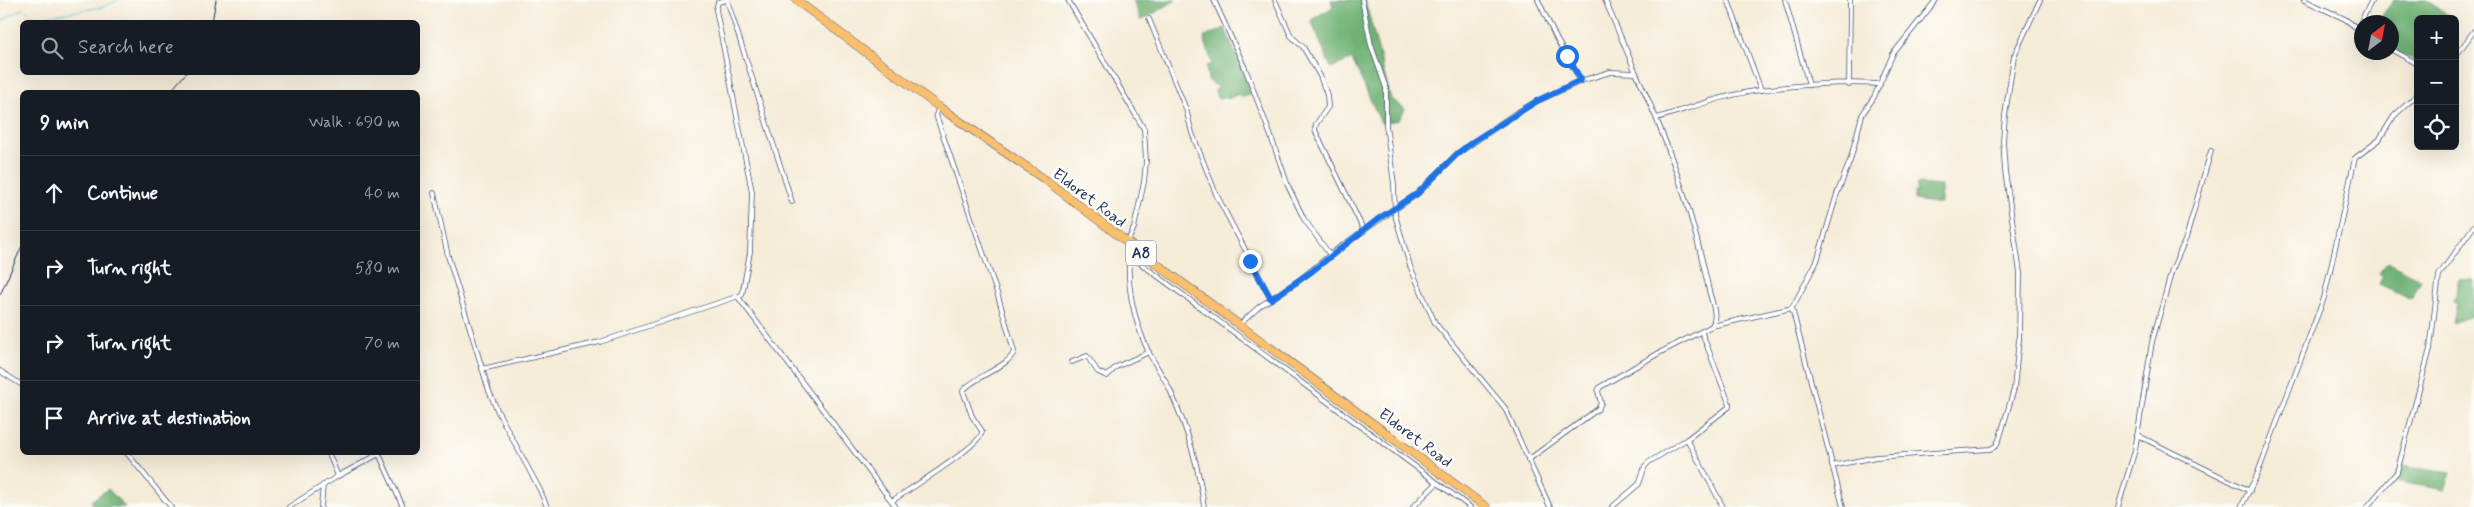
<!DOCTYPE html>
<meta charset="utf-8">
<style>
body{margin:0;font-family:Mynerve,sans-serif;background:#242831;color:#f1f3f6}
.controls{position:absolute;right:15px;top:15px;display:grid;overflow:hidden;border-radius:8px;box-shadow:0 5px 20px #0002}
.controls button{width:45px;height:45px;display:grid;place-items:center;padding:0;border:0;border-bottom:1px solid #363941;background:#171b24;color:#f1f3f6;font:25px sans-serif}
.compass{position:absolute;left:2354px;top:15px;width:45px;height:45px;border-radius:50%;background:#171b24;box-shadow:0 5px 20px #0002;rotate:32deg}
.stop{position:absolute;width:15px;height:15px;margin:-11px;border:4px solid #1a73e8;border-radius:50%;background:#fff}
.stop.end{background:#1a73e8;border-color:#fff;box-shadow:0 1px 5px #0008}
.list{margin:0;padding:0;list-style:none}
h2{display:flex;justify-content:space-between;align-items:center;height:65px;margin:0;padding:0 20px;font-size:21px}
h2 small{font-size:16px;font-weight:400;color:#9ea1a6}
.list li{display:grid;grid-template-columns:32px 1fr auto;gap:15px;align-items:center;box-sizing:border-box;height:75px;padding:0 20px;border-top:1px solid #363941}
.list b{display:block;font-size:19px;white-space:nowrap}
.list em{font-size:16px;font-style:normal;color:#9ea1a6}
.icon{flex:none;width:28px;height:28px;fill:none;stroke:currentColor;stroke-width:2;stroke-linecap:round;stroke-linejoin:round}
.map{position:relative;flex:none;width:2474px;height:507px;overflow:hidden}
.search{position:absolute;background:#171b24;box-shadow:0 5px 20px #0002;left:20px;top:20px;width:400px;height:55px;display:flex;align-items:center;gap:12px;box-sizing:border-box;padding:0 18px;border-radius:8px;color:#9ea1a6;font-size:19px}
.panel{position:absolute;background:#171b24;box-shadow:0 5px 20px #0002;left:20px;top:90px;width:400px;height:365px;border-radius:8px}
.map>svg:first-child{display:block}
.forest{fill:#70b274;stroke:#467069}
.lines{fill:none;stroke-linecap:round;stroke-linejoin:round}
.stream{stroke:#51b5d0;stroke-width:1}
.street-casing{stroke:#3c4b70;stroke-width:5.5}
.highway-casing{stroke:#3c4b70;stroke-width:9}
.street{stroke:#fff;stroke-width:4}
.highway{stroke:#f9bf6d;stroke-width:8}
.rail{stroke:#1b2f5e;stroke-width:1}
.route{stroke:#1a73e8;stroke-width:6}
.labels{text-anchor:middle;stroke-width:5;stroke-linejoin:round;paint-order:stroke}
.shield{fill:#fdfcf7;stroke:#5f6c8c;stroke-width:1}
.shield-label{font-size:15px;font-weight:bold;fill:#1b2f5e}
.street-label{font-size:16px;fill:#1b2f5e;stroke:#fdfcf7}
</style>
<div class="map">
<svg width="2474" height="507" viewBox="0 0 2474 507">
<rect width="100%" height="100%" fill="#fdfcf7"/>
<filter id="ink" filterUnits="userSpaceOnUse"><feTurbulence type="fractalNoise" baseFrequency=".02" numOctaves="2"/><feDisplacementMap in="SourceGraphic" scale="10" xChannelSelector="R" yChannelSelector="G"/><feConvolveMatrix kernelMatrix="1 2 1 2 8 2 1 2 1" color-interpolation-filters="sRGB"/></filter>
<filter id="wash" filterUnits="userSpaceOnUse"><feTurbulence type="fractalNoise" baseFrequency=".0096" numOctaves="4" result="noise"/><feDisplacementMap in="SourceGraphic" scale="20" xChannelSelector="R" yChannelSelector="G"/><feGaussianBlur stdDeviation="1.12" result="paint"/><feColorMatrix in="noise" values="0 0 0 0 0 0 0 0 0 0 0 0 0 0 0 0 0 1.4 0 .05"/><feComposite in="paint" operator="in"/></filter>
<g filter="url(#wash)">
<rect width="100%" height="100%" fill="#f5ecd8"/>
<!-- forest -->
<g class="forest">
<path d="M1133,0H1176L1141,21Z"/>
<path d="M1331,0H1365L1391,99L1405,109L1399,120L1381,123L1352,59L1331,68L1311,20L1333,7Z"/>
<path d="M2394,0H2426L2454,19H2418V63L2392,49V22H2377Z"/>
<path d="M1225,28L1249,86L1251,95L1242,97L1239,94L1227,99L1225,97L1217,98L1215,90L1219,88L1208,80L1206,66L1212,64L1204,37Z"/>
<path d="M1917,184L1941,186V204L1914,200V192H1918L1916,190Z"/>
<path d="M2388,262L2421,280L2411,299L2379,284L2383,276L2379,273Z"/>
<path d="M2459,279L2474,280V315L2453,323L2457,303L2453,301Z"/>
<path d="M2401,466L2451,473L2445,490L2394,481Z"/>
<path d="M108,489L125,507H95L91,501Z"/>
</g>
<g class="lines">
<!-- stream -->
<g class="stream">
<path d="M26,10L34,18L103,7L118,0"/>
<path d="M0,22L24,8"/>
</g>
</g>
</g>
<g filter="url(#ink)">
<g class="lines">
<defs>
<g id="street">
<path d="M727,0L792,202"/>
<path d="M1068,0L1144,129L1146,161L1144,182L1134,228L1127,243"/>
<path d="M1214,0L1245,68L1269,131L1288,186L1304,219L1330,255"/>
<path d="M1275,0L1291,36L1303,47L1320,76L1327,95L1328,107L1316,124L1315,130L1364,231"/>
<path d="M1362,0L1371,45L1386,88V125L1394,184L1395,215L1410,266L1435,323L1505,408L1550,507"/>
<path d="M1538,0L1557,40L1581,81"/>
<path d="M1605,0L1636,73"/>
<path d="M1728,0L1761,90"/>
<path d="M1785,0L1809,85"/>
<path d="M2304,0L2345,19L2362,32"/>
<path d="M1149,19L1186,109L1192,133L1216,194L1271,299"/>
<path d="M2357,29L2372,0"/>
<path d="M2392,50L2418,64"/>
<path d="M2455,57L2474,31"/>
<path d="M1849,85L1850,0"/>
<path d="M1657,118C1691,108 1726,94 1761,90C1798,85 1843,82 1880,84"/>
<path d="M434,193L448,256L489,391L498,412L540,490L547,507"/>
<path d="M1131,245C1124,281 1134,321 1149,353C1156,366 1164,377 1170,390C1187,428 1199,465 1204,507"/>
<path d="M1129,255L1470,507"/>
<path d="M738,297L896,507"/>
<path d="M1239,325L1260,306L1296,283L1340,247L1417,194L1457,154L1513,115L1537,101L1581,81L1610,72L1636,73C1669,142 1692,211 1708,286C1710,299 1719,314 1712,326"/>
<path d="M1702,333L1729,403V407L1687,439L1723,507"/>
<path d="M1072,362L1087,356L1098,372L1107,376L1116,367L1149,352"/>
<path d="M482,369L600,342L742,295L750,252L752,192L716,10L718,2L726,0"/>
<path d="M0,371L22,385"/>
<path d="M2137,435L2250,491"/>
<path d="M126,452L171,507"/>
<path d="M328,452L338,476"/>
<path d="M1528,460L1598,409L1601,403L1598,391L1600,387L1659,353L1712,326L1792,308"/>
<path d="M1832,466L1876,457L1990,449L1996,446L2000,437L2014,389L2019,339L2020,273L2005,171L2003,141L2005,115L2014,56L2040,0"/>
<path d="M892,501C906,491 984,444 982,431L972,416L963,391C973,377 1011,366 1014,351L998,296L936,115L939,107"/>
<path d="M289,507L338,476L379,454L403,507"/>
<path d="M321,507L323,485"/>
<path d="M1413,507L1437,483"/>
<path d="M1612,507L1639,484L1645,466L1649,462L1687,439"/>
<path d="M1843,507L1792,308L1817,261L1837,194L1850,161L1862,115L1874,97L1893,54L1936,0"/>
<path d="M2118,507L2135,450L2152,342L2172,270L2186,238L2211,151"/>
<path d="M2241,507L2257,475L2324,298L2355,158L2379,140L2394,116L2418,94"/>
<path d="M2367,507L2397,472L2430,349L2439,275L2474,226"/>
</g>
<path id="highway" d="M796,0L939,107L1047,181L1131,245L1486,507"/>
</defs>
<!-- street casing -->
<use href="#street" class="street-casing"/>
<!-- highway casing -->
<use href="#highway" class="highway-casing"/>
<!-- street -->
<use href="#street" class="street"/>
<!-- highway -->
<use href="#highway" class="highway"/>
<!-- rail -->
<g class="rail">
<path d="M212,22L216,0"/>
<path d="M170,92L187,72"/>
<path d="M0,295L22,246"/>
</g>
</g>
</g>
<g class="lines" filter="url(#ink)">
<!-- route -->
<path class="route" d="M1250,261L1271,299L1311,272L1378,219L1417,194L1457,154L1474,141L1537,101L1581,80L1567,56"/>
</g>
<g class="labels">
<!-- shield labels -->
<rect class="shield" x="1126" y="240.5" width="30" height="25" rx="4"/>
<g class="shield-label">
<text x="1141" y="258">A8</text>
</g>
<!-- street labels -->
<g class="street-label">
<text transform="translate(1090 197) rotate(37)" y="6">Eldoret Road</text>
<text transform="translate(1416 437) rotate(37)" y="6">Eldoret Road</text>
</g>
</g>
</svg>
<div class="controls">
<button>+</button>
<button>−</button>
<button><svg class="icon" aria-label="locate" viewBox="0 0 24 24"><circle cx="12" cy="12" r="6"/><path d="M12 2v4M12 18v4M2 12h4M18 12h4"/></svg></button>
</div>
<svg class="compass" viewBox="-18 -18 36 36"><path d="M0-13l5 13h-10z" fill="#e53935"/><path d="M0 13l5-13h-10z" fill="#9ea1a6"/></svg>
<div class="stop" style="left:1567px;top:56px"></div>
<div class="stop end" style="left:1250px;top:261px"></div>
<div class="search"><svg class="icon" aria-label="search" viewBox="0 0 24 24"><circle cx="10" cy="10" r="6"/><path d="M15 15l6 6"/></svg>Search here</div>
<section class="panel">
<h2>9 min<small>Walk · 690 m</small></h2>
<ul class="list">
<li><svg class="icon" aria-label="ahead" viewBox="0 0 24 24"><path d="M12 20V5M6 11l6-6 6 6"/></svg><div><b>Continue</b></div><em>40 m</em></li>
<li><svg class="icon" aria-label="right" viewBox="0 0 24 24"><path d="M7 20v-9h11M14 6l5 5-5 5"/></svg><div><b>Turn right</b></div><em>580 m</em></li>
<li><svg class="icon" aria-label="right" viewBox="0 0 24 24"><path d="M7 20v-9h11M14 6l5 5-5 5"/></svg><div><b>Turn right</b></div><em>70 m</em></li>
<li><svg class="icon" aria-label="arrive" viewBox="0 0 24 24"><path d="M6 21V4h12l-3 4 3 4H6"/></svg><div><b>Arrive at destination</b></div></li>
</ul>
</section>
</div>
